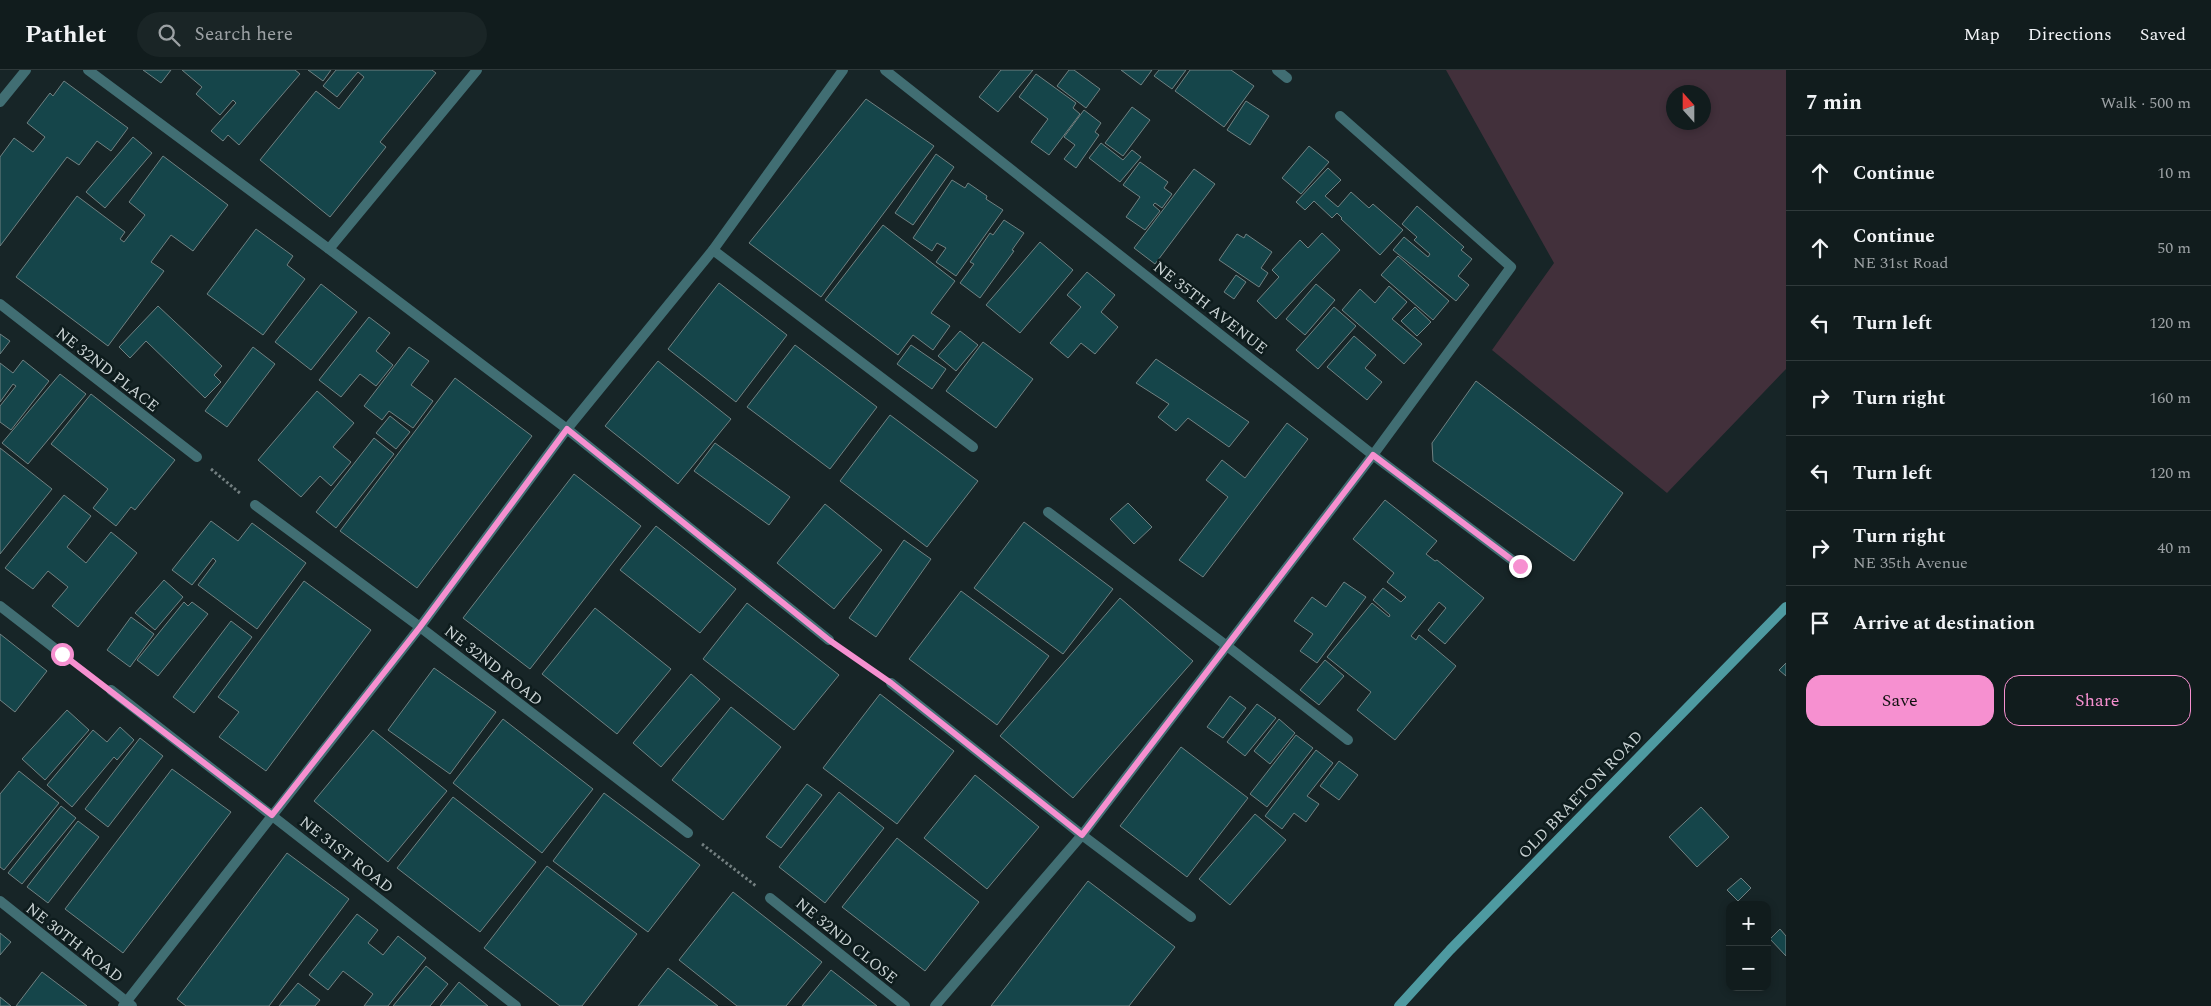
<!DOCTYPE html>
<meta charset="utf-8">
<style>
body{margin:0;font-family:Spectral,serif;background:#1a2526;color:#f1f3f6}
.controls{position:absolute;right:15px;bottom:15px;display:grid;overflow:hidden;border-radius:10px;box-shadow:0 2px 8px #0003}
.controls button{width:45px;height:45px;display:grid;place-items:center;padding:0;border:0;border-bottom:1px solid #303a3b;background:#111c1d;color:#f1f3f6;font:25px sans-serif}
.compass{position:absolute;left:1666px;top:15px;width:45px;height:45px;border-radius:50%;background:#111c1d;box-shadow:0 2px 8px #0003;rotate:339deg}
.stop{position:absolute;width:15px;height:15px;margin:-11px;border:4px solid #f690d0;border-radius:50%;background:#fff}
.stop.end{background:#f690d0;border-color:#fff;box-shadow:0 1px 5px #0008}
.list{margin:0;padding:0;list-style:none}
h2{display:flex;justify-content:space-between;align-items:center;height:65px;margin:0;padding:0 20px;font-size:21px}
h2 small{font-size:16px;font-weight:400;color:#9ca1a4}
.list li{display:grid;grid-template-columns:32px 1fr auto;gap:15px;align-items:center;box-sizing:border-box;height:75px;padding:0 20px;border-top:1px solid #303a3b}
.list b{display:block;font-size:19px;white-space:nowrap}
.list p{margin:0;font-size:16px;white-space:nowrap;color:#9ca1a4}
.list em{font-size:16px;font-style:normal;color:#9ca1a4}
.actions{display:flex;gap:10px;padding:15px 20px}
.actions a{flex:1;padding:11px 0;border:1px solid #f690d0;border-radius:15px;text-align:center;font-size:18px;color:#f690d0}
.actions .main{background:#f690d0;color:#111}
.icon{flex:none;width:28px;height:28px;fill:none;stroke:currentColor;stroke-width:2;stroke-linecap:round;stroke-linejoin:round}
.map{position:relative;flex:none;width:1786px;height:936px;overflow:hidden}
header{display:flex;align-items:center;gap:30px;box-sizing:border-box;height:70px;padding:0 25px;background:#111c1d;border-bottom:1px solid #303a3b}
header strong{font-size:24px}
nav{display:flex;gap:28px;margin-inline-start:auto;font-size:18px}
.search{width:350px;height:45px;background:#1a2526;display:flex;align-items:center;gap:12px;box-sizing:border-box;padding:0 18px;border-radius:28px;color:#9ca1a4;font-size:19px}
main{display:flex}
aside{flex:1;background:#111c1d}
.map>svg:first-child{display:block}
.green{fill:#42303b;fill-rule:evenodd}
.building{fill:#15454a;stroke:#708182}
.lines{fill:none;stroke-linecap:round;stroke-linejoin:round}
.path{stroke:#737f80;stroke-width:3;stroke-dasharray:2.5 2.5;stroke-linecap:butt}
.street{stroke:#416e73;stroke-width:10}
.secondary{stroke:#4e9aa1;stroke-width:10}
.route{stroke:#f690d0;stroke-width:6}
.labels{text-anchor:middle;stroke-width:5;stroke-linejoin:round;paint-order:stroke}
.street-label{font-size:16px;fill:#cad3d4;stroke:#0e1c1d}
</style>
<header>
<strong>Pathlet</strong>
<div class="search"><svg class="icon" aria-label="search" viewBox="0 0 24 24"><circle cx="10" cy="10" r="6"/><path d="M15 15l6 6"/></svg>Search here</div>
<nav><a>Map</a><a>Directions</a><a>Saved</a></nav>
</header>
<main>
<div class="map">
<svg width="1786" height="936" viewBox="0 0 1786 936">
<rect width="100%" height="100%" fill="#172527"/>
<!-- green -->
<path class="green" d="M1446,0H1786V299L1667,423L1492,280L1554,193ZM1674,22H1704V52H1674Z"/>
<!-- building -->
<g class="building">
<path d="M143,0H171L161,13Z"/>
<path d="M182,0H295L300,4L239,75L228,65L223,71L211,61L236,33L233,30L220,45L196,24L202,17Z"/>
<path d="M308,0H331L323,11Z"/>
<path d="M336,0H432L436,3L380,72L386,77L330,147L260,90L316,21L339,39L364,7L358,2L337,27L323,16Z"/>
<path d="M1001,0H1033L998,42L979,27Z"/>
<path d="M1069,0H1074L1100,19L1086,38L1057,16Z"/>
<path d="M1121,0H1152L1141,15Z"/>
<path d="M1159,0H1186L1172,19L1154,6Z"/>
<path d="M1190,0H1231L1254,16L1224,57L1175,21Z"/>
<path d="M1036,4L1076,33L1073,38L1080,44L1049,85L1031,72L1048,49L1019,27Z"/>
<path d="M64,11L128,58L111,81L97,71L79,95L67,87L0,176V87L14,68L33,82L45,67L27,53L50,23L53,26Z"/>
<path d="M866,29L934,76L821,227L749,173Z"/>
<path d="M1246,31L1269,46L1250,75L1227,60Z"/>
<path d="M1132,37L1150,50L1123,86L1105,73Z"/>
<path d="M1084,40L1101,53L1095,62L1099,65L1076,98L1064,89L1075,75L1064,67Z"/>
<path d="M133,67L152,83L105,138L86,122Z"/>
<path d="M1101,73L1123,90L1132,80L1141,87L1120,112L1089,88Z"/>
<path d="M1309,76L1329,92L1301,124L1282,108Z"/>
<path d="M936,84L954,97L913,155L895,143Z"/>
<path d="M163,86L228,135L193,181L171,165L151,192L164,201L108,276L16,207L77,126L125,162L120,169L124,172L145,145L129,132Z"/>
<path d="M1140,92L1168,112L1164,118L1172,124L1162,138L1155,133L1153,135L1160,141L1145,160L1126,147L1140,127L1123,115Z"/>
<path d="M1328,98L1341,110L1325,126L1338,137L1351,122L1369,138L1373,134L1403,160L1380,185L1341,149L1342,148L1337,143L1332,148L1314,131L1305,140L1296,132Z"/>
<path d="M1194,99L1215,114L1155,194L1134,178Z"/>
<path d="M952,110L965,118L968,113L987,126L986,129L1003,140L956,206L936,192L946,178L937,173L932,181L913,168Z"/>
<path d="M1417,136L1464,177L1461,180L1472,189L1458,206L1469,215L1456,231L1393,180L1404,167L1428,187L1430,184L1414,170L1417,167L1402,154Z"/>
<path d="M1004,150L1024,163L1012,180L1014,181L980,228L960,213L974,194L970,192L990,163L993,165Z"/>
<path d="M883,155L955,211L931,243L950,256L933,280L913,265L898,285L825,230Z"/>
<path d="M256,159L293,186L287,195L305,209L263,265L207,224Z"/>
<path d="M1322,163L1340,180L1276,249L1257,231L1279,207L1272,200L1300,170L1308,178Z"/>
<path d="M1237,164L1244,168L1246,164L1272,182L1261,198L1268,203L1259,217L1219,190Z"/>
<path d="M1040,172L1073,200L1020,263L986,235Z"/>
<path d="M1398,186L1449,231L1433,250L1381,205Z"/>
<path d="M1087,202L1115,225L1101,242L1118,257L1095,284L1081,273L1068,288L1050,273L1081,237L1067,225Z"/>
<path d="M1236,205L1246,212L1234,229L1224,222Z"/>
<path d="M719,213L787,265L736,332L668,279Z"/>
<path d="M321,214L357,242L311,300L275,272Z"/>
<path d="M1316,214L1335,230L1305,265L1286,249Z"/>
<path d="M1389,216L1407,232L1392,249L1422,274L1404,294L1342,240L1360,219L1375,233Z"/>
<path d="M158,236L222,296L214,305L221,312L205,328L146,271L130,288L119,277Z"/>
<path d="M1334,237L1356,256L1318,299L1296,280Z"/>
<path d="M1415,237L1431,252L1417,266L1401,251Z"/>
<path d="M369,247L390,263L376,281L393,295L376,316L360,304L341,327L319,310Z"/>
<path d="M960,261L978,275L956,301L938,286Z"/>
<path d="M0,264L10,271L0,284Z"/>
<path d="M1354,266L1376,285L1365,298L1382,312L1367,330L1327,297Z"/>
<path d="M983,272L1033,309L996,358L946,321Z"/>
<path d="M795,275L877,337L830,399L747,337Z"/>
<path d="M911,275L946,299L932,319L897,294Z"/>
<path d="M253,277L275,294L227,357L205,341Z"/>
<path d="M409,277L429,291L411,315L433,331L413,358L389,341L382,350L364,336Z"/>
<path d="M1156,289L1249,352L1229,377L1188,348L1176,361L1158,347L1169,334L1136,313Z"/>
<path d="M23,290L49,311L11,360L0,352V336L16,316L13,314L0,332V293L13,303Z"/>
<path d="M658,291L731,349L678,414L605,356Z"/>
<path d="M60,304L86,324L28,394L2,373Z"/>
<path d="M455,308L532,366L417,518L340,461Z"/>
<path d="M1476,311L1623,423L1574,491L1433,391L1432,373Z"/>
<path d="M317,321L354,353L333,377L351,392L331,416L320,406L301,427L258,390Z"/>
<path d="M91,324L175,390L135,440L131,437L116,456L93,438L108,419L51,374Z"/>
<path d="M890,345L978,411L927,477L840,411Z"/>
<path d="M390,346L410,362L396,379L376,363Z"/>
<path d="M1287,353L1308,369L1203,507L1179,490L1228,427L1206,410L1222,390L1245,408Z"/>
<path d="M374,368L394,384L336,458L316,442Z"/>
<path d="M715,373L790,427L769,455L694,401Z"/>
<path d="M0,378L52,419L0,484Z"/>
<path d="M574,404L641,456L530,599L463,548Z"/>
<path d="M64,425L91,446L67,477L86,493L111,462L137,483L78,557L52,536L68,517L48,501L33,519L5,498Z"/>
<path d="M1385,430L1437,471L1426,484L1435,491L1437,490L1484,528L1445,574L1428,560L1446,538L1439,532L1411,566L1416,570L1419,565L1456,596L1395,670L1357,640L1371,622L1327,587L1372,533L1389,547L1390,545L1373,530L1383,518L1401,532L1406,527L1387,512L1394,503L1353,469Z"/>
<path d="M1128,433L1152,457L1134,474L1110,449Z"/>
<path d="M825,434L882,480L834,539L777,493Z"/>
<path d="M211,451L238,471L252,453L306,493L257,559L198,515L216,491L213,488L192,515L172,500Z"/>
<path d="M1024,452L1113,519L1063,584L974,518Z"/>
<path d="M656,456L736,519L700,563L620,500Z"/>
<path d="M904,470L931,489L876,567L849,548Z"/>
<path d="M164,510L183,527L155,560L135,543Z"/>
<path d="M304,511L371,560L266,701L219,667L239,642L218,627Z"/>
<path d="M1344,512L1366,527L1317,593L1300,581L1313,564L1294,551L1312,527L1326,537Z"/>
<path d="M961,521L1049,586L997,655L909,589Z"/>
<path d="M1120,528L1193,591L1073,728L1000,666Z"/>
<path d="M184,532L188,536L192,532L208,544L158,606L137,590Z"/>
<path d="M747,533L839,605L794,660L703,589Z"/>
<path d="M595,538L671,599L617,664L542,604Z"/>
<path d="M131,547L154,564L130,597L107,580Z"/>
<path d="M231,551L252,567L194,643L173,627Z"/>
<path d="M0,564L47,601L15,642L0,630Z"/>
<path d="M1325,590L1344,606L1319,635L1300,620Z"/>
<path d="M1786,593V606L1779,600Z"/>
<path d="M434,598L496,642L450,704L388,660Z"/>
<path d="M691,604L720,629L661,697L633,673Z"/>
<path d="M880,624L954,681L897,754L823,698Z"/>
<path d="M1230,626L1246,638L1223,668L1207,657Z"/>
<path d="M1257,634L1276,648L1245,686L1227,672Z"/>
<path d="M731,637L781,677L723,750L672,710Z"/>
<path d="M67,640L89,660L45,710L22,689Z"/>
<path d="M503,649L593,719L542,783L453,713Z"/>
<path d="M1279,649L1295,663L1270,694L1254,681Z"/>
<path d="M120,657L134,670L117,690L114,687L72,737L47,715L93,660L107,672Z"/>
<path d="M373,660L447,721L388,792L314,731Z"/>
<path d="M1296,665L1313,678L1267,737L1250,724Z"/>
<path d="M140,668L163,686L108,757L85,739Z"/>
<path d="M1181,677L1248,728L1187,807L1120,756Z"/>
<path d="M1316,680L1333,693L1307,726L1319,734L1306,752L1294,743L1282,759L1265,746Z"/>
<path d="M1339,691L1358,705L1339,730L1320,716Z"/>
<path d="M172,699L231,742L123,883L65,839Z"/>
<path d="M19,701L59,733L4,800L0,797V724Z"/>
<path d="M975,705L1039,757L987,819L924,768Z"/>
<path d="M807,714L822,725L781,778L766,767Z"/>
<path d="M839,722L884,758L825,833L779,797Z"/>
<path d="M604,723L700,795L648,862L553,791Z"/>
<path d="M453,727L536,792L480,862L397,798Z"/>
<path d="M61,736L76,748L22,814L8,803Z"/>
<path d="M1701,737L1729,767L1697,797L1669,767Z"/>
<path d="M1255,744L1286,770L1230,835L1199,809Z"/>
<path d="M78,751L99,767L48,833L27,817Z"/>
<path d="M897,768L979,832L925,901L842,837Z"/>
<path d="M287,783L349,829L269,936H186L177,929Z"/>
<path d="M547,796L637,864L582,936H560L484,878Z"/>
<path d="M1741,808L1751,818L1738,831L1727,820Z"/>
<path d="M1088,811L1175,877L1129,936H991Z"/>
<path d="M733,822L822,892L786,936H737L679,890Z"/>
<path d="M357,844L378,860L368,873L383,885L398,866L426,888L388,936H364L373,924L343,901L328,920L309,905Z"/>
<path d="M1780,859L1786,866V886L1770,869Z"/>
<path d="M0,863L11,872L0,885Z"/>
<path d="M426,896L448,914L430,936H393Z"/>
<path d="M668,898L718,936H638Z"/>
<path d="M831,900L877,936H802Z"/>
<path d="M42,902L87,936H16Z"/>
<path d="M459,912L488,936H440Z"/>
<path d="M298,913L320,930L315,936H279Z"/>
<path d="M0,927L11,936H0Z"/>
</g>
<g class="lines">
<!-- path -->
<g class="path">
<path d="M211,399L241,424"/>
<path d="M844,580L876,603"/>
<path d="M77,595L96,609"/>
<path d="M702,774L756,816"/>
</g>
<!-- street -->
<g class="street">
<path d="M88,0L329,179L567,359L829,570"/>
<path d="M885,0L1373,385L1520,496"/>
<path d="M1277,0L1287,8"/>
<path d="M0,32L26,0"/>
<path d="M329,179L477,0"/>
<path d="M713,180L973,377"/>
<path d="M0,234L197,387"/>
<path d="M255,435L420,557L688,763"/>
<path d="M1048,442L1227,576L1348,670"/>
<path d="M0,536L62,584"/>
<path d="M891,613L1082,765L1191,847"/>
<path d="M111,620L516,936"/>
<path d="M770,828L905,936"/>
<path d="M0,831L132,936"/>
<path d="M123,936L420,557L567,359L713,180L843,0"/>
<path d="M935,936L1082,765L1373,385L1511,197L1340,46"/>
</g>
<!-- secondary -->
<path class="secondary" d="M1399,936L1450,880L1786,537"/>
</g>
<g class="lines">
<!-- route -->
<path class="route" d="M62,584L272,745L420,557L567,359L829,570L891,613L1082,765L1373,385L1520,496"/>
</g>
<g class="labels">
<!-- street labels -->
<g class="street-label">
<text transform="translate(1211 237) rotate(38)" y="6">NE 35TH AVENUE</text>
<text transform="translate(108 299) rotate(38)" y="6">NE 32ND PLACE</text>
<text transform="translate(494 595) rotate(38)" y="6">NE 32ND ROAD</text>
<text transform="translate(1580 724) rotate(-46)" y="6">OLD BRAETON ROAD</text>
<text transform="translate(347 784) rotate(38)" y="6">NE 31ST ROAD</text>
<text transform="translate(847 870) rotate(39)" y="6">NE 32ND CLOSE</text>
<text transform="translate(75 872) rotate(38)" y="6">NE 30TH ROAD</text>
</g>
</g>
</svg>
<div class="controls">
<button>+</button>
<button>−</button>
</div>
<svg class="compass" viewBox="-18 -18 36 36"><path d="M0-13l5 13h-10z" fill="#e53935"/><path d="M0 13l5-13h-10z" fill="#9ca1a4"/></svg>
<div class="stop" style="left:62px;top:584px"></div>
<div class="stop end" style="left:1520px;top:496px"></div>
</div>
<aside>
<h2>7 min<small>Walk · 500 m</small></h2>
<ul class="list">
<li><svg class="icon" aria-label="ahead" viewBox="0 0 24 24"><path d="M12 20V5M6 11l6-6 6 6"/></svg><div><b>Continue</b></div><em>10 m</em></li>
<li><svg class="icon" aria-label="ahead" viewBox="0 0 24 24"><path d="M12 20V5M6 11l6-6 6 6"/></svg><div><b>Continue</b><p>NE 31st Road</p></div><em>50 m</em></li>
<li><svg class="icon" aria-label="left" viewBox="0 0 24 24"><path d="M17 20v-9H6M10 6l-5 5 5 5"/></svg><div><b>Turn left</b></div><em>120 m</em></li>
<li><svg class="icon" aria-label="right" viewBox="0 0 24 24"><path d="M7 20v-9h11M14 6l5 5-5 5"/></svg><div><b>Turn right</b></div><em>160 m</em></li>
<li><svg class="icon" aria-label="left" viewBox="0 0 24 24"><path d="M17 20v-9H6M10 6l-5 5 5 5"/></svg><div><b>Turn left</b></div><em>120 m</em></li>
<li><svg class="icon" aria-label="right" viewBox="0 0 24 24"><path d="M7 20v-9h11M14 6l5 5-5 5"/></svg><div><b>Turn right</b><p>NE 35th Avenue</p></div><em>40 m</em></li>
<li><svg class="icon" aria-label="arrive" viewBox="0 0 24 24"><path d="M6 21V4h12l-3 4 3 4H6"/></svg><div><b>Arrive at destination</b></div></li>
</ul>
<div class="actions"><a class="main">Save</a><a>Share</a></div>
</aside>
</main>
